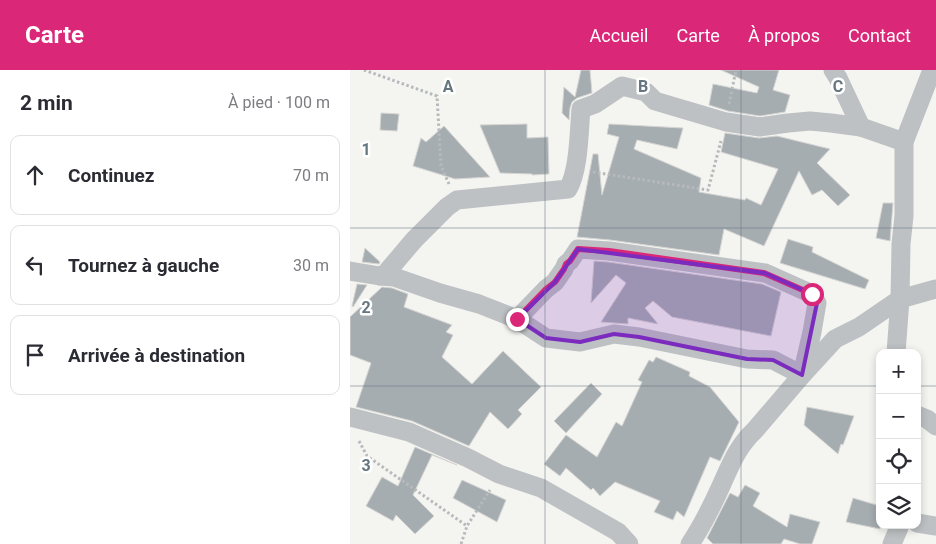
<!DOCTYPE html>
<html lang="fr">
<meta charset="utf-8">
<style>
body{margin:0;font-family:Roboto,sans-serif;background:#f2f2f3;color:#2b2b33}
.controls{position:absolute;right:15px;bottom:15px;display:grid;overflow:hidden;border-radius:10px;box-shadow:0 2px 8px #0003}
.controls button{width:45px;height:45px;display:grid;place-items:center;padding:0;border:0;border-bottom:1px solid #e1e1e2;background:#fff;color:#2b2b33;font:25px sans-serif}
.stop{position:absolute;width:15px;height:15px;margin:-11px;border:4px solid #db2777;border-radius:50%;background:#fff}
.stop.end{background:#db2777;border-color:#fff;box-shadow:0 1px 5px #0008}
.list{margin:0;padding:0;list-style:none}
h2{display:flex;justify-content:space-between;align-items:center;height:65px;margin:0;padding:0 20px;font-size:21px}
h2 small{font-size:16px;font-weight:400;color:#7c7c81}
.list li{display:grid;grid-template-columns:32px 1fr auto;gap:15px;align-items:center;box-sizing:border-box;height:80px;margin:0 10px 10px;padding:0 10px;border:1px solid #e1e1e2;border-radius:10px}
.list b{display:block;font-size:19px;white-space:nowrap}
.list em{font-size:16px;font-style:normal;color:#7c7c81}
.icon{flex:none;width:28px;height:28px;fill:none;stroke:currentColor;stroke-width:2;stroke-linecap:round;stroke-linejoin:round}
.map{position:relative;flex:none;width:586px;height:474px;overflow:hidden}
header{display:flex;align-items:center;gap:30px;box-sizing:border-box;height:70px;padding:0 25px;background:#db2777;color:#fff}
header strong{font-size:24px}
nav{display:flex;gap:28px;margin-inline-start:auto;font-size:18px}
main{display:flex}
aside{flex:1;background:#fff}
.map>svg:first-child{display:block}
.building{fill:#a6adb1;stroke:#d6d5d3}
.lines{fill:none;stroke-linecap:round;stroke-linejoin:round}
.path{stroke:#b7babc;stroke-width:3;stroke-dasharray:2.5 2.5;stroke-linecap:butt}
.street{stroke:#bdc1c4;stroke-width:19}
.route{stroke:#db2777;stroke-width:6}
.marked{fill:#7b2cbf;fill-opacity:0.2;stroke:#7b2cbf;stroke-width:4;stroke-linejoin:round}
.grid{fill:none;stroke:#66767f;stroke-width:1;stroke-opacity:0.55}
.grid-label{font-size:16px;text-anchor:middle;font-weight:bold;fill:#66767f;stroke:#fff;stroke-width:5;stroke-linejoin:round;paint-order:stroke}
</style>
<header>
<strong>Carte</strong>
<nav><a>Accueil</a><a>Carte</a><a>À propos</a><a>Contact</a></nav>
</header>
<main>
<aside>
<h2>2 min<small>À pied · 100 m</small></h2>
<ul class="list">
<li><svg class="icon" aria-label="ahead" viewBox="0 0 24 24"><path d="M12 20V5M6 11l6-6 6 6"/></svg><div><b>Continuez</b></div><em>70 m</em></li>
<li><svg class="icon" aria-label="left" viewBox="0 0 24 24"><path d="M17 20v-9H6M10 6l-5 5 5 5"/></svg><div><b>Tournez à gauche</b></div><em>30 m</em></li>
<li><svg class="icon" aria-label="arrive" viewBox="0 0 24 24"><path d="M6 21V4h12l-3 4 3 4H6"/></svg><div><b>Arrivée à destination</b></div></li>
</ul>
</aside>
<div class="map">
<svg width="586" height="474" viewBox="0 0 586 474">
<rect width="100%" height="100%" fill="#f4f4f1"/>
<!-- building -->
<g class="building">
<path d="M231,0H240L242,23L227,28L222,32L220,38L219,50L212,43L214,17L225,27Z"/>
<path d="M371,0H429L423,20L440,25L435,42L410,46L378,41L359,35L363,14L407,23L409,17Z"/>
<path d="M31,43L49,44L47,61L30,60Z"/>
<path d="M177,54V68L198,67L199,104L182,105V104L150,103L130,55Z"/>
<path d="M259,54L333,58L327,79L287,70L284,79L351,108L349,122L395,130L396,128L411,135L428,99L371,82L375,63L409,68L427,66L480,79L467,93L500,125L488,136L472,120L462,125L449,101L414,176L374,159L369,185L260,170L227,167L243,84H248L252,125L269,67L257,64Z"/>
<path d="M94,56L140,107L105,109L63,96L71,68L76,72Z"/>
<path d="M533,133H543L540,171L526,168Z"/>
<path d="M438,169L463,177L462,182L519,210L515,219L430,193Z"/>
<path d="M15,178L30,192L29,194L12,192Z"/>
<path d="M244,191L258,192L412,214L431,222L421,266L322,247L303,231L295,238L308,254L278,248V254L251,252L276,213L266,205L241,233Z"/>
<path d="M7,214L17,215L3,237L2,236Z"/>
<path d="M32,217L42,218L58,224L54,237L102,255L96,262L103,265L92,287L122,314L153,281L191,317L168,340L172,344L158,359L140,342L119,376L62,351L6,337L21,293L0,285V247Z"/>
<path d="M306,287L340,302L339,306L360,317L389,352L370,391L360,387L334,447L327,441L323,450L304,442L310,431L265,412L250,426L243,418L241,420L216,398L210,406L194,394L216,365L247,387L266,352L272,356L292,312L288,310L299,290L303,292Z"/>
<path d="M241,313L252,324L216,363L204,351Z"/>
<path d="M457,337L504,346L493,375L491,374L488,384L454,355Z"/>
<path d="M65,377L107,395L82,385L63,425L84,446L65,464L46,445L43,451L16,436L32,407L48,416Z"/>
<path d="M112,410L156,430L147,452L103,428Z"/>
<path d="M395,415L410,423L403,436L437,457L440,444L470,452L462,474H450L434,469L431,474H363L357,468L380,423L388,427Z"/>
<path d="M503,428L530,436V459L496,452Z"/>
</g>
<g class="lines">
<!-- path -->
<g class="path">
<path d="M14,0L87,26L91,96L99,114"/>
<path d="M379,34L386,0"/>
<path d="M243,102L358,120L371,71"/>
<path d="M9,371L17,386L117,456"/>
<path d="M111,474L117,456L140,420"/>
</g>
<!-- street -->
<g class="street">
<path d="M483,0L488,8L511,57"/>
<path d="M0,201L30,206L44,207L90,223L129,234L167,249L196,268L230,272L264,264L289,267L397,289L423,290L452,305L462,262L467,233L462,224L415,203L259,181L228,179L220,191L216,194L214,199L205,212L196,219L167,249"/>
<path d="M30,206L36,203L64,170L97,137L107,130L218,119C229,101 229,61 231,39L245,34L272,16L296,22L305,31L376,52L410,57L438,53L460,51L481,53L511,57L554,72"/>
<path d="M546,283L550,229L551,174L554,146V72L582,0"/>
<path d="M567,345L577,349L586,356"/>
<path d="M0,347L59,362L118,388L149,404L191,418L268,462L279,474"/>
<path d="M567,453L586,456"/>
<path d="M340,474C352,456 362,436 371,416C381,394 387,377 405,360L452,305L485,269L509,257L550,229L586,219"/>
<path d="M542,474L550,455"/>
</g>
</g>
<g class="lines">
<!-- route -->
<path class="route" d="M167,249L196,219L205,212L214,199L216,194L220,191L228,179L259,181L414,203L462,224"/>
</g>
<!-- marked area -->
<path class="marked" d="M228,179L415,203L462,224L467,233L452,305L423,290L397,289L289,267L264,264L230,272L196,268L167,249L205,212Z"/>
<!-- grid -->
<path class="grid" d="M195,0V474M391,0V474M0,158H586M0,316H530M567,316H586"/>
<g class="grid-label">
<text x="98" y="22">A</text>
<text x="293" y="22">B</text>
<text x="488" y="22">C</text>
<text x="16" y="85">1</text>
<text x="16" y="243">2</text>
<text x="16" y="401">3</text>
</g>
</svg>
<div class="controls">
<button>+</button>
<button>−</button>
<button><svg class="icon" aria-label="locate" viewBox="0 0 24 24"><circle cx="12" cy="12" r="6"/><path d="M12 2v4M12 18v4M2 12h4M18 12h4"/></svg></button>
<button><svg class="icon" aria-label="layers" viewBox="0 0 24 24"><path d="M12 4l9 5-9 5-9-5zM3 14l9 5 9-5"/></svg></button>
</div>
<div class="stop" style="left:462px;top:224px"></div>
<div class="stop end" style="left:167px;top:249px"></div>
</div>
</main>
